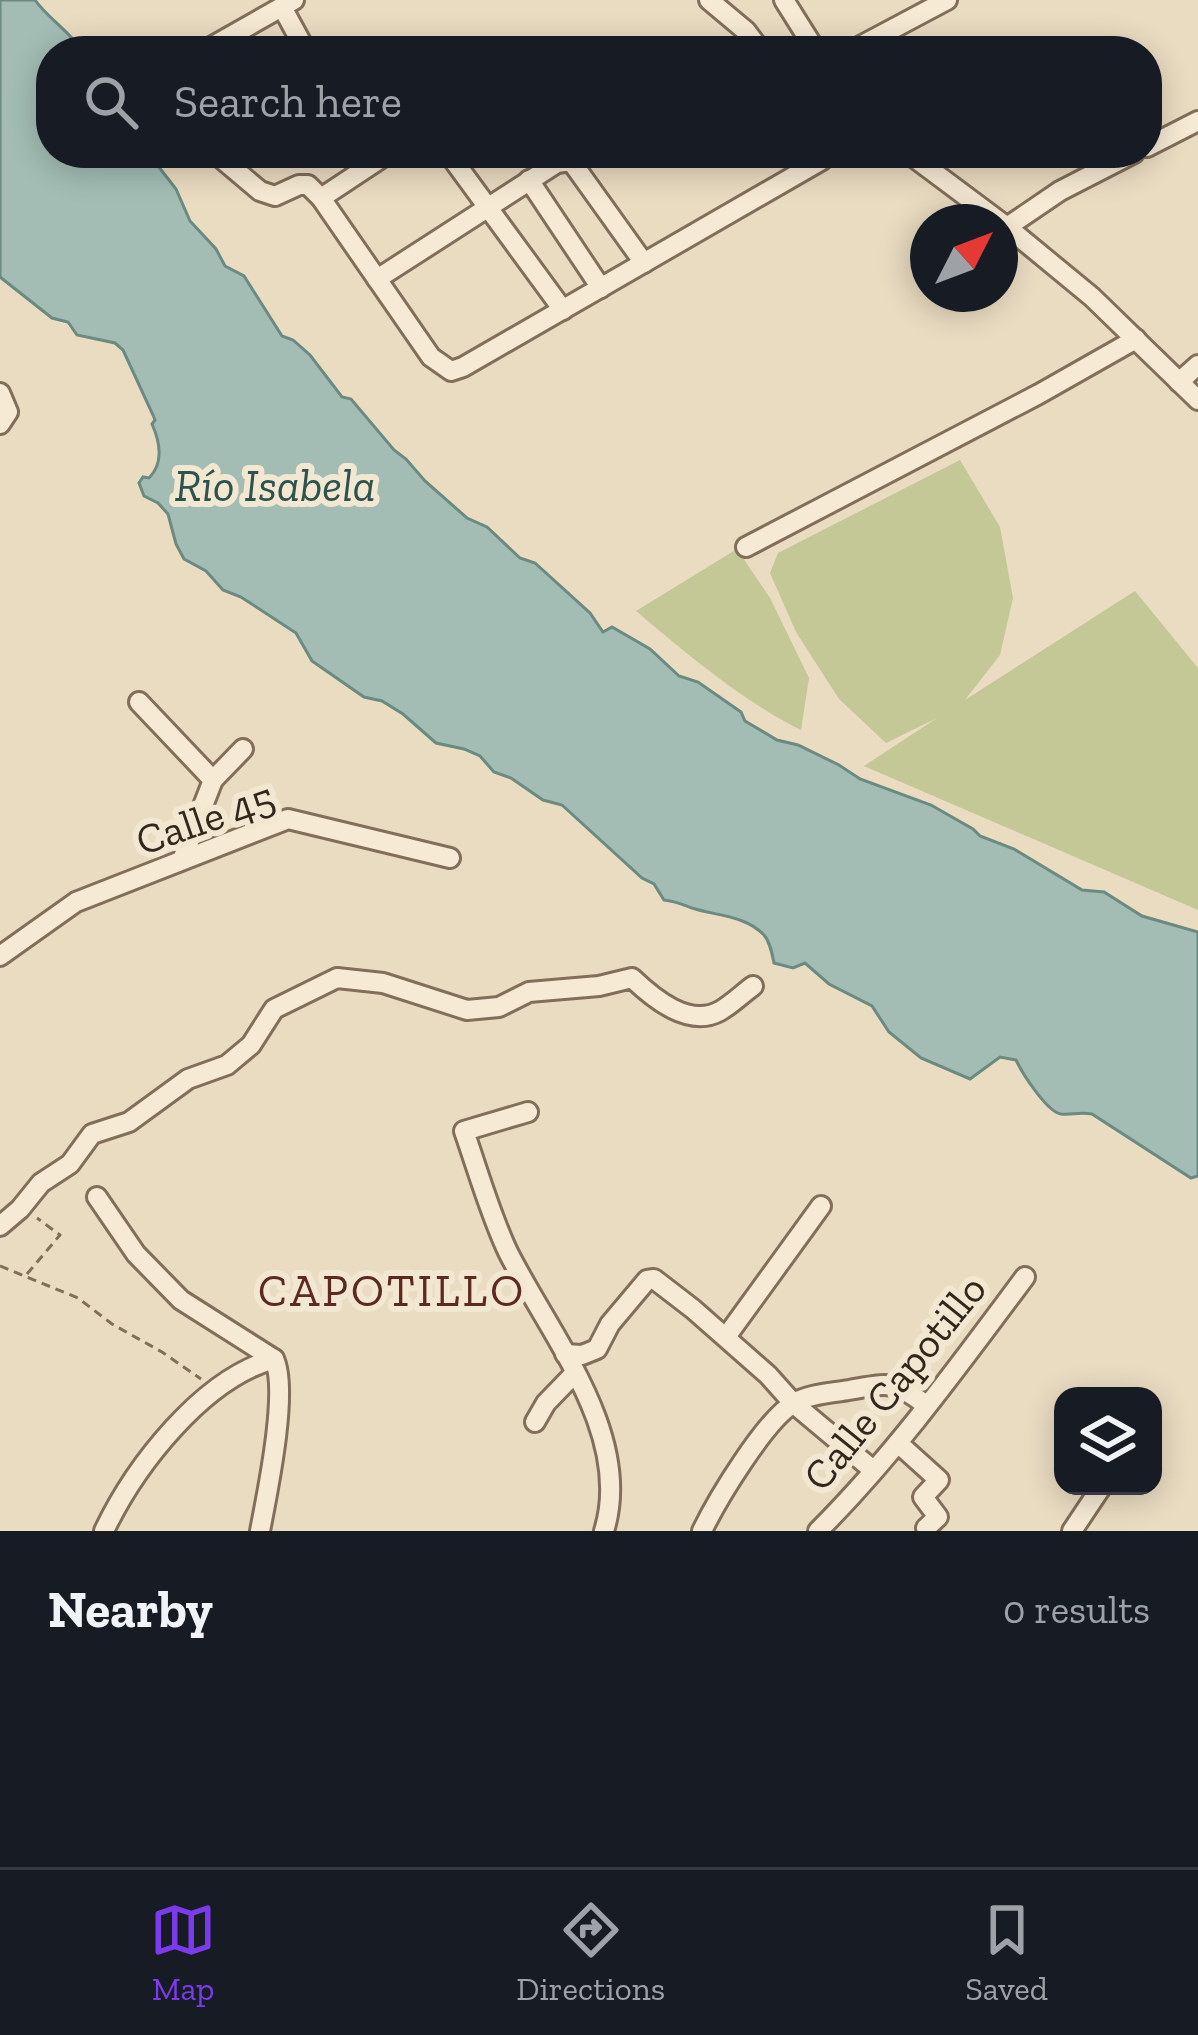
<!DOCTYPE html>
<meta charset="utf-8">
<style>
body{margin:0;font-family:"Zilla Slab",serif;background:#242831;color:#f1f3f6}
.controls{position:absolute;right:36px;bottom:36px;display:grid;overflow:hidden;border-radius:24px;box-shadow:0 6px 30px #0003}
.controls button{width:108px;height:108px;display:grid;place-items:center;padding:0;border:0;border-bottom:3px solid #363941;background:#171b24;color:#f1f3f6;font:60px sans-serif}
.compass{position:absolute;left:910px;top:204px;width:108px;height:108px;border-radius:50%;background:#171b24;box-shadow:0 6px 30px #0003;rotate:48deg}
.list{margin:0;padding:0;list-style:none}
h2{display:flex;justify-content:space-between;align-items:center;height:156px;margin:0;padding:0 48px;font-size:51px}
h2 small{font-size:39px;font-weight:400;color:#9ea1a6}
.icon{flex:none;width:66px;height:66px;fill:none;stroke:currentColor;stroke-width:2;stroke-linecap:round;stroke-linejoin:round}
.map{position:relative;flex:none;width:1198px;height:1531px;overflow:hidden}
.search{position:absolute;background:#171b24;box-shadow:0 6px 30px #0003;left:36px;right:36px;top:36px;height:132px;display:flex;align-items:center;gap:30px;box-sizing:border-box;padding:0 42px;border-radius:48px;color:#9ea1a6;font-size:45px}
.sheet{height:336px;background:#171b24}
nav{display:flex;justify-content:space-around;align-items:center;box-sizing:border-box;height:168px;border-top:3px solid #363941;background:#171b24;font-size:33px;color:#9ea1a6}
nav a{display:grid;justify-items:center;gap:6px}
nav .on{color:#7c3aed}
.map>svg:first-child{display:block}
.green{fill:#c4c796}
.water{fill:#a3bdb4;stroke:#6b8a81;stroke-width:3}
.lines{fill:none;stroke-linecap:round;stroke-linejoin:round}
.minor-casing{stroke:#826e5a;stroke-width:24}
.path{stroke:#826e5a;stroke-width:3;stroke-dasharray:9 6;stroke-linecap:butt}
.minor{stroke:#f6ead4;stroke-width:18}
.labels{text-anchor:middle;stroke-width:12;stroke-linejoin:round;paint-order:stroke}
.street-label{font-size:42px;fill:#33271d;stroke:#f2e7d0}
.water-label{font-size:45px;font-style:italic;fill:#2e524e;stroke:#f2e7d0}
.neighbourhood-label{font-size:45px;letter-spacing:3px;fill:#5d2a20;stroke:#f2e7d0}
</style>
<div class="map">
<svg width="1198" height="1531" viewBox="0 0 1198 1531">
<rect width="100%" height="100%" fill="#eadcc1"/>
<!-- green -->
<g class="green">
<path d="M960,460L1000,527L1013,598L1000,655L965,700L1135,591L1198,668V910L864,766L937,718L886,743L839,699L796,632L770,573L778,553Z"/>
<path d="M737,549L770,598L809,678L801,730C741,700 687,654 636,611Z"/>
</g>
<!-- water -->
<path class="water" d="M0,0H35C48,19 73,33 80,51H51V153H148L176,189L190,221L216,249L225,266L244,276L282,336L293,340L310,355L342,397L351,399L394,450L406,459L425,481L467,518L487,527L520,558L535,563L590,613L603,632L612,627L650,649L679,676L698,682L741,712L745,721L777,740L798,745L839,765L860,779L931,805L973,829L980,836L1014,849L1082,890L1104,892L1142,916L1198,932V1176L1191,1178L1092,1114C1080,1112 1071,1115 1061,1114C1047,1112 1022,1073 1016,1060L1000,1057L970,1079L921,1058L889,1032L872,1006L829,984L805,963L793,968L774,963C772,953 770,942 764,935C745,915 716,916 692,908C681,904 675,901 664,900L654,884L642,878L562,805L543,800L511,778L494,772L480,756L464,749L436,743L403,714L382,701L364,697L312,661L296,633L241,597L223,590L206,571L184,559L176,544L168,514L158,503L144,496L139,483L143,477L149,478C164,463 160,442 152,424L155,420L153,415L123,350L115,343L77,335L68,322L52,318L0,277Z"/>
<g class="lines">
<defs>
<g id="minor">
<path d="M709,0L746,31L761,51"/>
<path d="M784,0L816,51"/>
<path d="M282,7L306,51"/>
<path d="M204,51L294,0"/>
<path d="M851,51L947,0"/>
<path d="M1147,147L1198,121"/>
<path d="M215,153L260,191L275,196L299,185H308L321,198L431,357L451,371L463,367L822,160L823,153"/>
<path d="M448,153L563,310"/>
<path d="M908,153L1007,227L1092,297L1198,400"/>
<path d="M529,180L601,288"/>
<path d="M321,198L389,153"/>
<path d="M1007,227L1060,191L1134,153"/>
<path d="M377,279L557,163L571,161L644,263"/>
<path d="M1179,382L1198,365"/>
<path d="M0,393L8,412L0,424"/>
<path d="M746,547L1039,394L1136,339"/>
<path d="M139,702L213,780L182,860"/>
<path d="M213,780L243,749"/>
<path d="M0,956L76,902L288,819L450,858"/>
<path d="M528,1112L464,1131C478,1171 490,1214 508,1252C549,1334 634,1435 604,1531"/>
<path d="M97,1197L136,1254L181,1300L274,1359C289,1390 267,1494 260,1531"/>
<path d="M0,1226L20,1209L41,1183L70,1164L92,1134L129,1122L188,1079L227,1065L251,1045L274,1009L337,978L383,983L467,1010L499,1007L529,992L599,986L632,978C654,999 689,1028 720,1011C732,1004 742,994 753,986"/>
<path d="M726,1337L821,1206"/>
<path d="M565,1354L582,1355L597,1349L610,1324L647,1280L654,1279L693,1309L768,1375L793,1403L873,1470"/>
<path d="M535,1422L546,1403L575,1373"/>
<path d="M898,1443L939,1480L923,1497L938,1517L926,1528L928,1531"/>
<path d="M104,1531C135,1466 202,1379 274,1359"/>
<path d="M702,1531C717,1500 765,1420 794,1403C809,1394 832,1393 849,1390C889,1383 893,1380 926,1405"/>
<path d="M818,1531C895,1454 960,1364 1025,1277"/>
<path d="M1072,1531L1102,1486"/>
</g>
</defs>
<!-- minor casing -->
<use href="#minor" class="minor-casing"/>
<!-- path -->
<g class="path">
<path d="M0,1266L78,1298L112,1324L162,1352L201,1379"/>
<path d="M27,1274L60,1235L37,1218"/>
</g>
<!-- minor -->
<use href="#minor" class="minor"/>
</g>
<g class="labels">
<!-- street labels -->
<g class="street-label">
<text transform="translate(205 818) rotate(-19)" y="15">Calle 45</text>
<text transform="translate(894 1382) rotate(-51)" y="15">Calle Capotillo</text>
</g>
<!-- water labels -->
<g class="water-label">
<text x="275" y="501">Río Isabela</text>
</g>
<!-- neighbourhood labels -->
<g class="neighbourhood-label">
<text x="392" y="1306">CAPOTILLO</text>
</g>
</g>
</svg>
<div class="controls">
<button><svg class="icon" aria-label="layers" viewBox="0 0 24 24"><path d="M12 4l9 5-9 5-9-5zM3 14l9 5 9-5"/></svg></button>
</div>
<svg class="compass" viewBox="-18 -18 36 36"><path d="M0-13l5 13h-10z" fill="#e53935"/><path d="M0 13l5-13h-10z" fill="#9ea1a6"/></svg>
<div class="search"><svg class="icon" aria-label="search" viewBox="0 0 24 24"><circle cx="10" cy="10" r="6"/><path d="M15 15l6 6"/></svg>Search here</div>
</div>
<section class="sheet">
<h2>Nearby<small>0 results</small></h2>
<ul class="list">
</ul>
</section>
<nav>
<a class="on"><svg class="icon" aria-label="map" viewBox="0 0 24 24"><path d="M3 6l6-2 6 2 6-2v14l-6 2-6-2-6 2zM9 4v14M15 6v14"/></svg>Map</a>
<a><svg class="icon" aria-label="directions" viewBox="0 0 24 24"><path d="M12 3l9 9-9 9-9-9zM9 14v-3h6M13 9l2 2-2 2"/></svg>Directions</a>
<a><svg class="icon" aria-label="saved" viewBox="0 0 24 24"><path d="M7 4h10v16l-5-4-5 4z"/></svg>Saved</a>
</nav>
